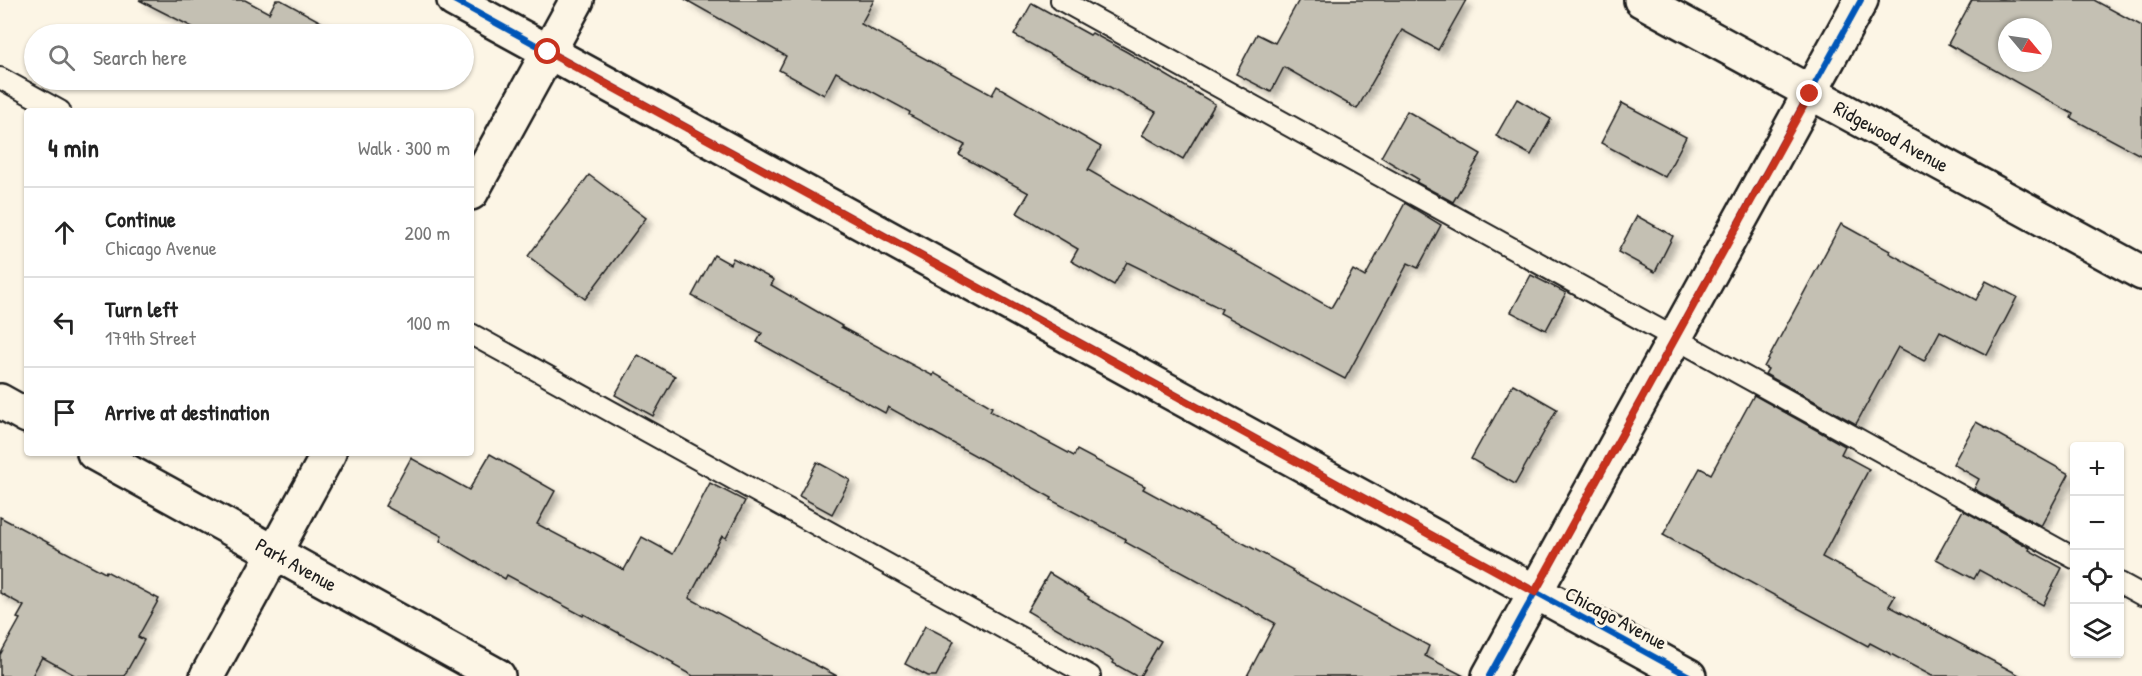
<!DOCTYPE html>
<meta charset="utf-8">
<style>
body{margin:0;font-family:"Patrick Hand",sans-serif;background:#f6f6f6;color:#222}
.controls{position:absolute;right:18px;bottom:18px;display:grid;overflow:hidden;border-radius:6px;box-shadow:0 2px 4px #0004}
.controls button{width:54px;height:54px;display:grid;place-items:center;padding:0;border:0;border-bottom:2px solid #e0e0e0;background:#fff;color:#222;font:30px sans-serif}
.compass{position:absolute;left:1998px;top:18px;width:54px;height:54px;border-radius:50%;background:#fff;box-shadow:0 2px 4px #0004;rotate:119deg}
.stop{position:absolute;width:18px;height:18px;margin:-14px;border:4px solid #c8321e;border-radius:50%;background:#fff}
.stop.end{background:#c8321e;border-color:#fff;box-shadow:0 2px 6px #0008}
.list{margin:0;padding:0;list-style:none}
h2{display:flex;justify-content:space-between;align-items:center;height:78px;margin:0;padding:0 24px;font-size:26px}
h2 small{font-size:20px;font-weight:400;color:#767676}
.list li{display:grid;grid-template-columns:39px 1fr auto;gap:18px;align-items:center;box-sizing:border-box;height:90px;padding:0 24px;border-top:2px solid #e0e0e0}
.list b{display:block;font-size:22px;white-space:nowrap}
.list p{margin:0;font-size:20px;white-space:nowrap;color:#767676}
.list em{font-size:20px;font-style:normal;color:#767676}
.icon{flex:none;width:33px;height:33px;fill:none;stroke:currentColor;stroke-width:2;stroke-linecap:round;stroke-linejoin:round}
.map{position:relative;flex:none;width:2142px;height:676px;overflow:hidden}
.search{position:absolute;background:#fff;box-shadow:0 2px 4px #0004;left:24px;top:24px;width:450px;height:66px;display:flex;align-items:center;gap:15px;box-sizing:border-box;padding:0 21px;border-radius:33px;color:#767676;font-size:22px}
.panel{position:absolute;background:#fff;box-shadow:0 2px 4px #0004;left:24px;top:108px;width:450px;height:348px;border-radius:6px}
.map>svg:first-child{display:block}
.building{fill:#c4c0b3;stroke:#1c1c1c;stroke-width:1.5;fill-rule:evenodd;filter:url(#shadow)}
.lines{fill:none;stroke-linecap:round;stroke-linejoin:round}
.lane-casing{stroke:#1c1c1c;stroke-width:24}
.street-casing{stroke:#1c1c1c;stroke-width:38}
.lane{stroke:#fcf5e5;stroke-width:20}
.street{stroke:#fcf5e5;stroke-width:33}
.cycleway-casing{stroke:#fcf5e5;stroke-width:10}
.cycleway{stroke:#0057b8;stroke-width:6}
.route{stroke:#c8321e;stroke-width:8}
.labels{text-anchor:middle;stroke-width:6;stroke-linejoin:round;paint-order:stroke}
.street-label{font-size:20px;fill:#1c1c1c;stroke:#fcf5e5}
</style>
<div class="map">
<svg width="2142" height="676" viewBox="0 0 2142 676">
<defs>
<filter id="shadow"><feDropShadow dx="5.5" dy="5.5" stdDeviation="3" flood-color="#0004"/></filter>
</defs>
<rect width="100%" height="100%" fill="#fcf5e5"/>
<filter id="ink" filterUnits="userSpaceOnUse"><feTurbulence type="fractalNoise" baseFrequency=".0167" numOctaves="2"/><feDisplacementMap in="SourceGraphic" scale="12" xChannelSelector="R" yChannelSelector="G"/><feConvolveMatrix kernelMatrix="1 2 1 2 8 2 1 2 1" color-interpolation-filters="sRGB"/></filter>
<g filter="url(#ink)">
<!-- building -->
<g class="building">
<path d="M139,0H245L269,13L276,0H281L323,23L317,34H206Z"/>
<path d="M686,0H874L861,24L992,95L997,86L1101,147L1088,170L1331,308L1353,270L1365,277L1405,203L1441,225L1418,268L1408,263L1345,379L1220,313L1222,309L1127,262L1114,285L1071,261L1078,249L1017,213L1029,193L959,155L965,145L909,115L910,112L836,72L824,95L779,70L786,56Z"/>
<path d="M1299,0H1466L1438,50L1402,30L1357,109L1284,67L1271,92L1236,74L1257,34L1275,43Z"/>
<path d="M1972,0H2094L2142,26V156L2071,118L2073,114L1948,44ZM2007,27H2043V63H2007Z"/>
<path d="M1032,3L1090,35L1092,33L1127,52L1215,104L1183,159L1142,135L1156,112L1014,35Z"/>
<path d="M1517,99L1551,119L1531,155L1496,136Z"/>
<path d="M1622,103L1686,137L1665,177L1601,143Z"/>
<path d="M1407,111L1481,154L1453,202L1416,182L1418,179L1381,157Z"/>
<path d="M589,175L646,218L585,299L528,256Z"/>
<path d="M1637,216L1673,236L1655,272L1618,252Z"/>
<path d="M1841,224L1890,251L1889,253L1976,300L1986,281L2017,297L1987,355L1940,331L1924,361L1898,347L1856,424L1765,374L1768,369L1764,367Z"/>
<path d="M714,255L730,264L733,258L774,280L771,285L842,326L841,327L933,376L934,373L992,407L990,411L1074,456L1077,450L1145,486L1143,489L1293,570L1292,572L1429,646L1425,656L1464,676H1247L1275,623L1125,542L1126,539L1051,500L1052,498L888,407L885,413L757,342L762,333L692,296Z"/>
<path d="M1531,275L1566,293L1546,330L1511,312Z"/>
<path d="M638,355L675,376L653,416L615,395Z"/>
<path d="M1513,384L1557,409L1515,484L1471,459Z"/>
<path d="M1754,395L1845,446L1841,454L1869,469L1822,557L1895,596L1889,606L2021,676H1932L1870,643L1868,646L1663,535L1700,468L1711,474Z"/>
<path d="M1976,422L2069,474L2041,526L1974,489L1979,479L1953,464Z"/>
<path d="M490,454L555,491L537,524L624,570L642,537L673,554L710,483L745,501L726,538L722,536L689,598L837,676H693L673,665L674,663L584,614L583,616L507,575L505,579L440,541L442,536L385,506L411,458L469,490Z"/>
<path d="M817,462L850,480L832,514L799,496Z"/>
<path d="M1963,510L2030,548L2029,550L2062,568L2043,605L1979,570L1974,579L1936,559Z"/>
<path d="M0,517L105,573L106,571L159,599L138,637L144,640L124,676H76L42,657L32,676H0V655L20,619L17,618L24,606L0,593Z"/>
<path d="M1049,573L1089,597L1088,599L1161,641L1140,676H1136L1113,663L1114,661L1027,611Z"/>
<path d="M925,626L954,641L936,676H928L905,664Z"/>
</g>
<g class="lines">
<defs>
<g id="lane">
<path d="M1061,0L2074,558"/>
<path d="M0,78L60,111"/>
<path d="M471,334L1090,676"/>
<path d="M2120,583L2142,595"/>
</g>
<g id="street">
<path d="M454,0L1689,676"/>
<path id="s1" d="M1641,0L2142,273"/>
<path d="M471,193L577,0"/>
<path d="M0,401L27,416"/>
<path id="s2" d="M94,453L498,676"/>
<path d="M207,676L329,453"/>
<path d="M1489,676L1861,0"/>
</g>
</defs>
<!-- lane casing -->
<use href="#lane" class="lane-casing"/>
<!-- street casing -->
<use href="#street" class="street-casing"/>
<!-- lane -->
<use href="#lane" class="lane"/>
<!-- street -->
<use href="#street" class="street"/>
<defs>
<g id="cycleway">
<path d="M454,0L1689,676"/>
<path d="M1489,676L1861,0"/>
</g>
</defs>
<!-- cycleway casing -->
<use href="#cycleway" class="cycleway-casing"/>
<!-- cycleway -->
<use href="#cycleway" class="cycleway"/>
</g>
</g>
<g class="lines" filter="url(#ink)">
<!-- route -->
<path class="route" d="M548,52L1535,592L1810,94"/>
</g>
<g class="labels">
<!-- street labels -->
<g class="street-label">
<text dy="7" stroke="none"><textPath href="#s1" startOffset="285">Ridgewood Avenue</textPath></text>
<text dy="7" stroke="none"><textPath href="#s2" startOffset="231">Park Avenue</textPath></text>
<text transform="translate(1616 618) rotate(28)" y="7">Chicago Avenue</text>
</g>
</g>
</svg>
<div class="controls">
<button>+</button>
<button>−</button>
<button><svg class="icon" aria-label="locate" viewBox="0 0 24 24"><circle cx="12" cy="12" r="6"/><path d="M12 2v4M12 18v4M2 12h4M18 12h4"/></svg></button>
<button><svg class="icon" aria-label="layers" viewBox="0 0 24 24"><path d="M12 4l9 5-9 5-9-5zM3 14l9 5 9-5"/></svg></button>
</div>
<svg class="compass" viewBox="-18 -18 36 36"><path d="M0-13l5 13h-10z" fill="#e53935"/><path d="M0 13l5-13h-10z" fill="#767676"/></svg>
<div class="stop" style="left:548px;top:52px"></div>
<div class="stop end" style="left:1810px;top:94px"></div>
<div class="search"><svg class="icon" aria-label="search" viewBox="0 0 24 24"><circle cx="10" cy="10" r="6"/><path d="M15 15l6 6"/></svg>Search here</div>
<section class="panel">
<h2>4 min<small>Walk · 300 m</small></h2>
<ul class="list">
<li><svg class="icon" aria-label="ahead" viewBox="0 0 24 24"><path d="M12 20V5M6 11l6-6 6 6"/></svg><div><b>Continue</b><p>Chicago Avenue</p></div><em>200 m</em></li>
<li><svg class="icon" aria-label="left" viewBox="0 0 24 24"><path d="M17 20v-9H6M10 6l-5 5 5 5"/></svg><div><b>Turn left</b><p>179th Street</p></div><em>100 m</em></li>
<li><svg class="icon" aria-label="arrive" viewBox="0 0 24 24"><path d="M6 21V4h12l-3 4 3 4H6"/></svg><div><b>Arrive at destination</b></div></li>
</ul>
</section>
</div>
